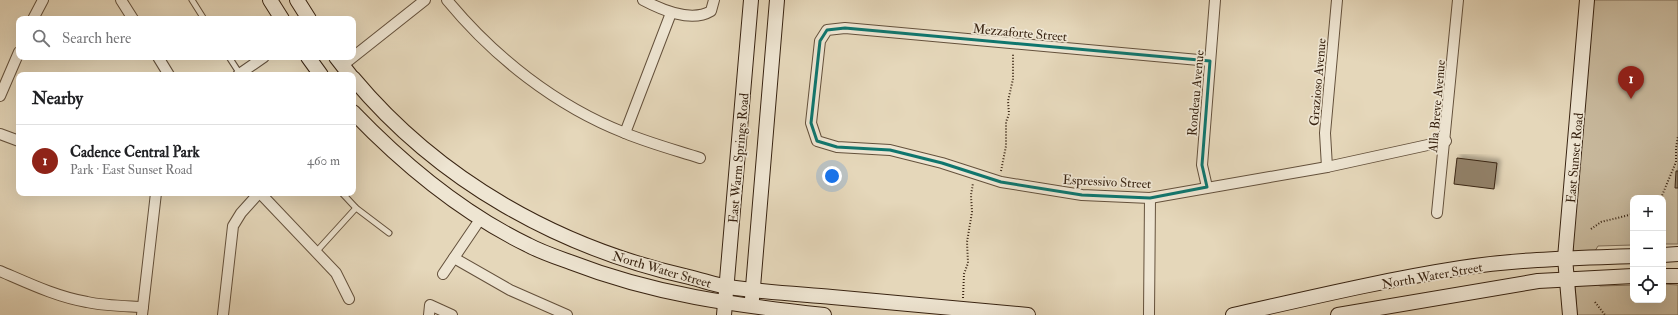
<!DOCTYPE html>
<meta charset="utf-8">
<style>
body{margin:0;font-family:"IM FELL Double Pica",serif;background:#f6f6f6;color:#202124}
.controls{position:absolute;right:12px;bottom:12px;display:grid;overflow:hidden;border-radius:8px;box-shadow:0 4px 16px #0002}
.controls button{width:36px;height:36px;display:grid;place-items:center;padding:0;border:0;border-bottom:1px solid #e0e0e0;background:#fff;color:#202124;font:20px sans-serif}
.you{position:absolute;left:832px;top:176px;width:14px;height:14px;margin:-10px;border:3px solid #fff;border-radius:50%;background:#1a73e8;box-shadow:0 0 0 6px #1a73e833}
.badge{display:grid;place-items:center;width:26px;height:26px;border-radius:50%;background:#8f2418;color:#fff;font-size:13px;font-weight:700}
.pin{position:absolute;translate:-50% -33px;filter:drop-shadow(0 1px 2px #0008)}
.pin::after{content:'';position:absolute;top:21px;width:14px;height:12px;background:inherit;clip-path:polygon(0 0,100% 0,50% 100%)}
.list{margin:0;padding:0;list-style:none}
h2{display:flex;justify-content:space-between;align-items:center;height:52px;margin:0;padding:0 16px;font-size:17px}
h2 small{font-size:13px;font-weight:400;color:#757577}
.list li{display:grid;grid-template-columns:26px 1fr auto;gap:12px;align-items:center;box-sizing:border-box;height:72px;padding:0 16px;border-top:1px solid #e0e0e0}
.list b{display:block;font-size:15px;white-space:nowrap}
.list p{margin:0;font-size:13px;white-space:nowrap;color:#757577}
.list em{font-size:13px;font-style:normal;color:#757577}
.icon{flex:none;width:22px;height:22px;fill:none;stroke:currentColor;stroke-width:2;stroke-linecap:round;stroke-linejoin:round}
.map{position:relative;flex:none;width:1678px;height:315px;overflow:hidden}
.search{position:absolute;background:#fff;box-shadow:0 4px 16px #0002;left:16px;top:16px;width:340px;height:44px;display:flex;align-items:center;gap:10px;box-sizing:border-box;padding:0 14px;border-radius:8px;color:#757577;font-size:15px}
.panel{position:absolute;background:#fff;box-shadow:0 4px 16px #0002;left:16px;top:72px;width:340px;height:124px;border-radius:8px}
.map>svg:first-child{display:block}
.green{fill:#c8b99d;stroke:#806e58}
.building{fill:#928169;stroke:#392412;filter:url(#shadow)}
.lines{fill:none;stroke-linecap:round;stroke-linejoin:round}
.lane-casing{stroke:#64513c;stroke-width:7}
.street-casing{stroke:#64513c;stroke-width:12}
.secondary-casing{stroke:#392412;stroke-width:16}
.path{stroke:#392412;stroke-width:2;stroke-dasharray:1 2;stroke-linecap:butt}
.lane{stroke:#eee5d2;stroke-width:5}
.street{stroke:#eee5d2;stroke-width:10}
.secondary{stroke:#eee5d2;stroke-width:14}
.marked{fill:none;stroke:#0f766e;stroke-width:3;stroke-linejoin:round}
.labels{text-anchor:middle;stroke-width:3.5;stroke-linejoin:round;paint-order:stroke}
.street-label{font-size:13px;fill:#392412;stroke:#eee5d2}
</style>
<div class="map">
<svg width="1678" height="315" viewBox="0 0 1678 315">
<defs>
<filter id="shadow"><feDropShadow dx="3.5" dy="-3.5" stdDeviation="2" flood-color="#0004"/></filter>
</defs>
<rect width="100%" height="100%" fill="#e5d7ba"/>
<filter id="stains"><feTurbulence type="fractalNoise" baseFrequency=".005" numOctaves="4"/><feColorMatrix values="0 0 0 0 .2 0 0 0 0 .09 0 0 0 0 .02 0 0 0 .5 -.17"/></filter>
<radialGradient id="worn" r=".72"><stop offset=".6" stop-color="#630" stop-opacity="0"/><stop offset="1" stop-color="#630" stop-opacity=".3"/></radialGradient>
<!-- green -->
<g class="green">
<path d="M1594,0H1678V244H1663V198H1633V245L1598,246L1595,251L1573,252V213Z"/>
<path d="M1594,282L1600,286L1633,285V300H1663V284L1678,285V315H1577L1575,284Z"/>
</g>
<!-- building -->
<g class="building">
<path d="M1457,158L1497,163L1494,189L1454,184Z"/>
<path d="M1676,171H1678V188H1675Z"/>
</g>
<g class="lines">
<defs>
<g id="lane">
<path d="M192,0L204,19"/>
<path d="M229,57L240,74"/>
<path d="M342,193L356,208L389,233"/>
<path d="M316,252L356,208"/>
</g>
<g id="street">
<path d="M121,0L133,19"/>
<path d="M447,0C494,57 556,106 625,133C649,143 675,150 700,158"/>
<path d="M643,0C662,10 691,23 711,11L714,0"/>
<path d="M33,19L43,0"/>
<path d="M158,57L169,75"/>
<path d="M1210,61L845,28L827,30L820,41L811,123L817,141L837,147L890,150L942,163L1001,182L1082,195L1150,198L1327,167L1446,141"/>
<path d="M343,65L425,0"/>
<path d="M238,75L264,57"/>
<path d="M0,96L19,52"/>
<path d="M625,133L671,13"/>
<path d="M0,134L19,141"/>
<path d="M1327,167L1325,133L1337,0"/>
<path d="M1207,187L1202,165L1215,0"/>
<path d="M260,193L336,273L349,299"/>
<path d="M1437,213L1458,0"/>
<path d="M454,258L510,290L567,315"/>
<path d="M0,271C28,283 57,297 87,302C105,306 125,306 143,307"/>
<path d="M443,274L481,218"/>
<path d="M142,315L156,193"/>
<path d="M223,315L233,226L241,213L259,193"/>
<path d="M429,315L430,305L452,315"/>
<path d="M1149,315L1150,198"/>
</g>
<g id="secondary">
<path d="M270,0L282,19"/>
<path d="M297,0L309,19"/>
<path d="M308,57L321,75"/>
<path d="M336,57L350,75"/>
<path d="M353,78C439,181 559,248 689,277C702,280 715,285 728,287C763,292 798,294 832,297C897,303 963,309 1028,315"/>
<path d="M353,112C404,165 462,213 528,245C541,252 556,257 570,262C655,295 735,305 824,315"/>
<path d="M1663,255L1678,254"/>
<path d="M1663,276H1678"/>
<path d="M752,299L777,0"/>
<path d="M724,315L751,0"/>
<path d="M1233,315C1309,298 1384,280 1461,268C1518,259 1576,258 1633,256"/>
<path d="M1338,315L1538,281L1633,276"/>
<path d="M1570,315L1565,258L1587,0"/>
</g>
</defs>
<!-- lane casing -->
<use href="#lane" class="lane-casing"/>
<!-- street casing -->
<use href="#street" class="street-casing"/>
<!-- secondary casing -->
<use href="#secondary" class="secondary-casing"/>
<!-- path -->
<g class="path">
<path d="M1001,171L1006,146V122L1009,114L1008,101L1013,79V53"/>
<path d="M1661,198L1676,162V148L1678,136"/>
<path d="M1591,229L1601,222L1633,214"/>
<path d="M963,298L964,274L968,263L967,242L972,212L971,195L973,183"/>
<path d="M1595,302L1605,315"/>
</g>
<!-- lane -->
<use href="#lane" class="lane"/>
<!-- street -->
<use href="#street" class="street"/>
<!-- secondary -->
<use href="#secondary" class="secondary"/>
</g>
<!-- marked area -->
<path class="marked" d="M845,28L1210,61L1202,165L1207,187L1150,198L1082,195L1001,182L942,163L890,150L837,147L817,141L811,123L820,41L827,30Z"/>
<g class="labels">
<!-- street labels -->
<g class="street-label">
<text transform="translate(1020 32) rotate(5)" y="5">Mezzaforte Street</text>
<text transform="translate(1317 82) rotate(-85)" y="5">Grazioso Avenue</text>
<text transform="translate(1195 93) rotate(-85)" y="5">Rondeau Avenue</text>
<text transform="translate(1436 106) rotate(-85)" y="5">Alla Breve Avenue</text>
<text transform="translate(738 158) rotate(-85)" y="5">East Warm Springs Road</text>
<text transform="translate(1574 158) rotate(-85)" y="5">East Sunset Road</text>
<text transform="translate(1107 181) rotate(3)" y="5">Espressivo Street</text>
<text transform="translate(662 269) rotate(16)" y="5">North Water Street</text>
<text transform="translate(1432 275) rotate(-10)" y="5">North Water Street</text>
</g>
</g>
<rect width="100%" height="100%" filter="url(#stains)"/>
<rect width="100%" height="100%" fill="url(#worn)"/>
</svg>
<div class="controls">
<button>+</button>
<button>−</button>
<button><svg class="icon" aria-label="locate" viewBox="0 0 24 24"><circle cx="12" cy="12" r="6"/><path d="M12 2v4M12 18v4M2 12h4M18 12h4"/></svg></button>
</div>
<div class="you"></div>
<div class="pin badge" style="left:1631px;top:99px">1</div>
<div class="search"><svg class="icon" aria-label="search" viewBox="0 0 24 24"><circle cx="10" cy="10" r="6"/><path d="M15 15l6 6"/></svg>Search here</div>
<section class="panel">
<h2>Nearby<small></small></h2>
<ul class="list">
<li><span class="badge">1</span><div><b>Cadence Central Park</b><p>Park · East Sunset Road</p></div><em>460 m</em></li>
</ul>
</section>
</div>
